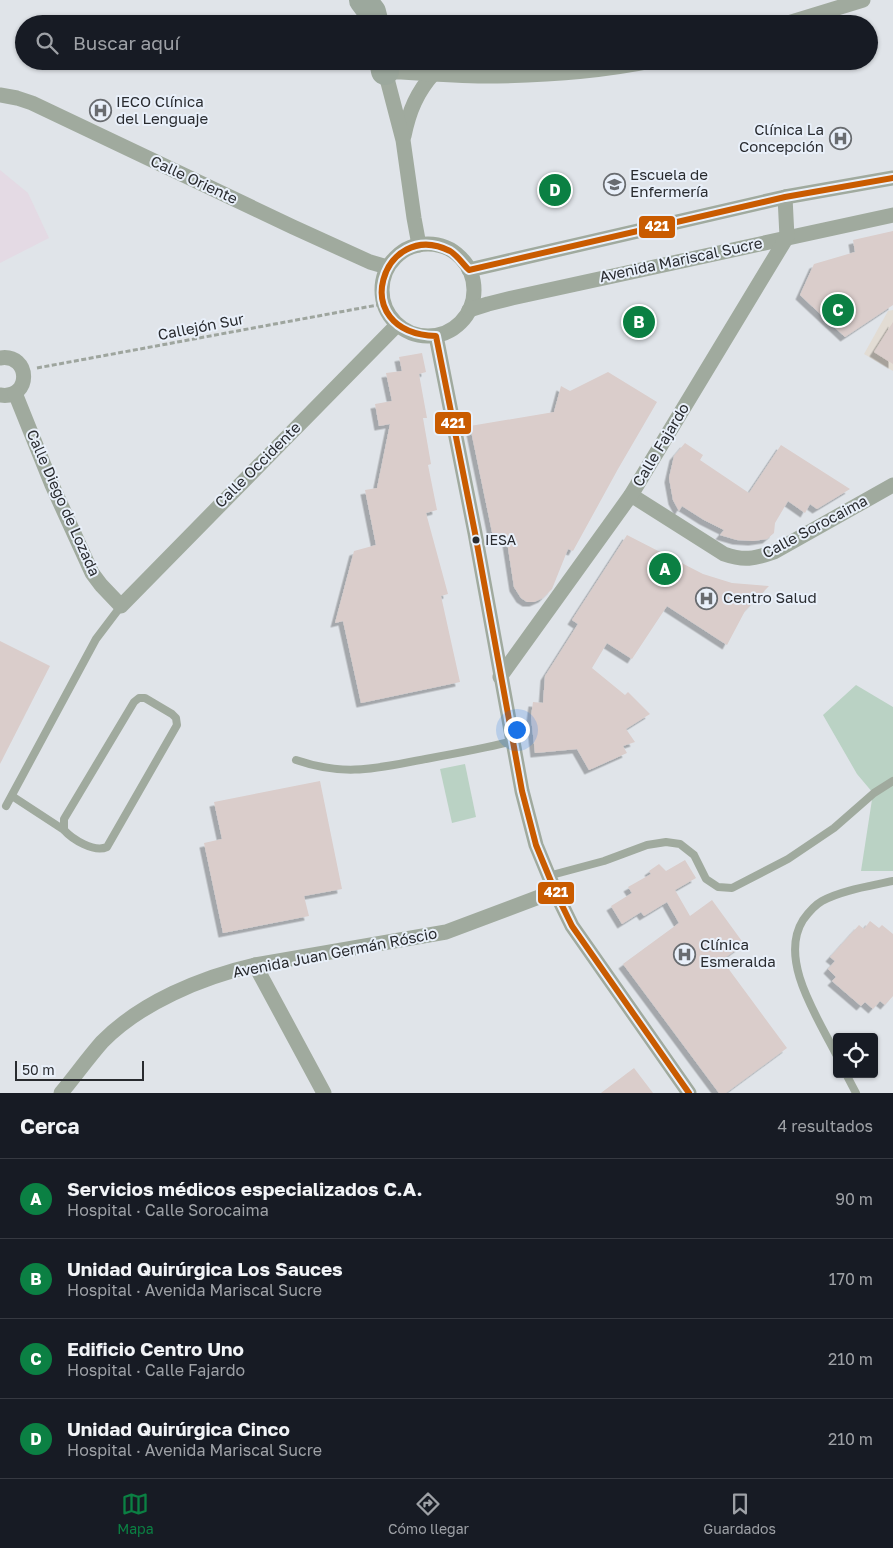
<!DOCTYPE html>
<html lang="es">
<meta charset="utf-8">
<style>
body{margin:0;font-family:"Golos Text",sans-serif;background:#242831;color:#f1f3f6}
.controls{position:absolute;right:15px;bottom:15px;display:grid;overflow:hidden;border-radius:5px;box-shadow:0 1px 4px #0004}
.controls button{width:45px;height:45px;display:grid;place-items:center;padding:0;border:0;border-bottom:1px solid #363941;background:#171b24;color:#f1f3f6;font:25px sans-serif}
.scale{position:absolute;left:15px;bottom:12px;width:129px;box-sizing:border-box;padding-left:5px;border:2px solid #292b2f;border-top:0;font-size:14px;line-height:18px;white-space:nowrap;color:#292b2f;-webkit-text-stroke:4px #e9f0fa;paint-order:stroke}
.you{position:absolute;left:516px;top:729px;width:18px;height:18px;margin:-12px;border:4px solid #fff;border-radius:50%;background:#1a73e8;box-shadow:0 0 0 8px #1a73e833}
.badge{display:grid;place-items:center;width:32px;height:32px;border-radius:50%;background:#0b8043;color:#fff;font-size:16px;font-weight:700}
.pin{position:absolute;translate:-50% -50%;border:2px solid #fff;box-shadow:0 1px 5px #0006}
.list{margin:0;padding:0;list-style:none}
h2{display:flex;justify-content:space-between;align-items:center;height:65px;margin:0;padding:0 20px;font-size:21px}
h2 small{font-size:16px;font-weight:400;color:#9ea1a6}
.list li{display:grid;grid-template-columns:32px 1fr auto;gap:15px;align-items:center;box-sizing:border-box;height:80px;padding:0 20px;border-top:1px solid #363941}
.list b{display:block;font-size:19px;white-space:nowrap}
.list p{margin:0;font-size:16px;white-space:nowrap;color:#9ea1a6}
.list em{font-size:16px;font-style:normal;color:#9ea1a6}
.icon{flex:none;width:28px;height:28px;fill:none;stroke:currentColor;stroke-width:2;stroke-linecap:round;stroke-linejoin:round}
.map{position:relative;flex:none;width:893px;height:1093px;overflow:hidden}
.search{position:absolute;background:#171b24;box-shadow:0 1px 4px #0004;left:15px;right:15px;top:15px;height:55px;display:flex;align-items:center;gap:12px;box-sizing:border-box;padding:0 18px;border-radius:28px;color:#9ea1a6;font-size:19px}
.sheet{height:385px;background:#171b24}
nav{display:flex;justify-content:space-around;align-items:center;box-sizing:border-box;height:70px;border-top:1px solid #363941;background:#171b24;font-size:14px;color:#9ea1a6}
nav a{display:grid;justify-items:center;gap:2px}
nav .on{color:#0b8043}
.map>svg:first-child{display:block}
.education{fill:#e4dae4}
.medical{fill:#e2dcd4}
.green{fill:#bad2c4}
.building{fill:#dacdcb;filter:url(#shadow)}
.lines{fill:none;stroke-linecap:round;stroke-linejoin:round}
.path{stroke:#9ea59e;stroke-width:3;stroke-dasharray:5 2.5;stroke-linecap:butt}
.lane{stroke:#a0aa9e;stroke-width:8}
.street{stroke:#a0aa9e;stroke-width:15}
.highway{stroke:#9ca89d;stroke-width:28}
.bus-1-casing{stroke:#e9f0fa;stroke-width:10}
.bus-1{stroke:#c95b00;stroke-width:6}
.bus-dot{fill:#292b2f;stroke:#e9f0fa;stroke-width:2}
.labels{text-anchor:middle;stroke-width:4;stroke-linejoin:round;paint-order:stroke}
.bus-label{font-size:14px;fill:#292b2f;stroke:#e9f0fa;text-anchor:start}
.poi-label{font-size:15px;fill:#292b2f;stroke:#e9f0fa;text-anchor:start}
.street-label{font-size:15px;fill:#292b2f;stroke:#e9f0fa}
.line-badge{stroke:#e9f0fa;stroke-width:2}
.badge-label{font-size:14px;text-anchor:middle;font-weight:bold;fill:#fff}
</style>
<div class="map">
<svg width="893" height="1093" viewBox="0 0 893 1093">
<defs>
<filter id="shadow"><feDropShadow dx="-4.5" dy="4.5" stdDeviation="0" flood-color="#0004"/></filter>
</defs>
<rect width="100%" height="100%" fill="#e0e4e9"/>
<!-- education -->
<path class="education" d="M0,170L28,193L49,238L0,263Z"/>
<!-- medical -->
<path class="medical" d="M893,310V371L864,354L888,311Z"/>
<!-- green -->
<g class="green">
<path d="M856,685L893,707V871H861L873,793L857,774L823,715Z"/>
<path d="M465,764L476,817L452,823L440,769Z"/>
</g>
<!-- building -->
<g class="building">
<path d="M893,231V305L845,337L800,295L814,264L855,252L853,240Z"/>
<path d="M893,322V364L874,352Z"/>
<path d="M422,353L426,372L419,374L427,418H423L431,464L428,465L437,510L426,513L448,594L441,596L460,682L361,703L343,621L335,623L354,551L376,545L365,490L377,488L390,424L379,426L375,404L392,401L386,373L402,371L399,357Z"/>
<path d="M608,372L657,402L618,469L573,551L568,549L552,589L543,598L534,602H527L521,598L514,587L506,535L493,537L470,426L554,412L561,386L570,391Z"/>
<path d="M685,443L703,455L700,460L749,493L781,445L850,489L817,509L810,504L805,513L788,501L775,523L774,533L767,539L753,541L737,540L720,535L724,530L704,520L682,506L679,511L673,500L669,478L674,456Z"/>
<path d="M627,535L703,574L732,583L769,586L745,611L727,645L667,606L632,659L607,643L592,668L625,695L628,692L650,714L626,729L635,742L623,746L627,753L589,770L577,749L535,753L531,717L533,702L543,703L545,676L578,624L572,620Z"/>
<path d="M0,641L50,666L0,764Z"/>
<path d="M320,781L342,889L304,896L309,916L223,933L204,843L222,839L214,802Z"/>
<path d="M685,860L696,878L675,890L690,916L712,900L744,944L722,960L787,1048L726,1093H719L623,964L679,923L667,902L644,916L641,912L622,924L611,906L632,893L628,887L651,874L649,871L659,864L666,871Z"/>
<path d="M870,921L879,928L882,925L893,934V996L885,1005L880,1001L873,1009L865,1002L861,1006L832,981L836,977L828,969L835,961L830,957L840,946L859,925L864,929Z"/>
<path d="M634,1068L653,1093H601Z"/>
</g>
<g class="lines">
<!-- path -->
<path class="path" d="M37,368L383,304"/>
<!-- lane -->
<g class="lane">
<path d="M296,760C348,778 380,767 431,758C459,753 486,748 514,741"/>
<path d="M12,796L64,830C72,839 94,853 107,847L177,725L176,718L172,714L145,698H139L134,702L64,819V830"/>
<path d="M6,806L96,639L121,606"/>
<path d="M548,876L604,861L647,845L666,842L680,844L694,855L706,879L718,887L732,888L788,859L834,828L874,793L893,781"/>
<path d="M837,1056C818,1018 778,960 803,920C808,913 815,905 822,901C842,890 871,886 893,881"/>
<path d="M846,1074L856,1093"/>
</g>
<!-- street -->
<g class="street">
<path d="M785,24L863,0"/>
<path d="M0,95L17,98L32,103L293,227L370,262L387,267"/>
<path d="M404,136C409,111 417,92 434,73"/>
<circle cx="428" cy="290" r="46"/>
<path d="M419,245L414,218L403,140L385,71C418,73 452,76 485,76C541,76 597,72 652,61"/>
<path d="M469,270L785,197L893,178"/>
<path d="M469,310L488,304L512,298L893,215"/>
<path d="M436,336L475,533L522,791L536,845L555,891L572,926L689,1093"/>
<path d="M0,358C31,353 32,400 0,395"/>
<path d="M15,393L52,485L92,573L101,585L121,606L397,325"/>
<path d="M631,495L724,554C744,561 754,559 774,552L893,485"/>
<path d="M500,677L631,495L787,237L785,197"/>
<path d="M255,965L324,1093"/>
<path d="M61,1093C75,1076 88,1058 102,1042C140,1003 202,977 255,965L446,932L555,891"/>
</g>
<!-- highway -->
<g class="highway">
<path d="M363,0L372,12L375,24"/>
<path d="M383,61L385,71"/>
</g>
<defs>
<path id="bus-1" d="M689,1093L572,926L555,891L536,845L522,791L475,533L436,336C344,333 383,217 450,251C457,255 463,264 469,270L785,197L893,178"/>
</defs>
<!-- bus-1 casing -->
<use href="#bus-1" class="bus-1-casing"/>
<!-- bus-1 -->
<use href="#bus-1" class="bus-1"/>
</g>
<!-- icons -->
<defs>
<symbol id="hospital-ring" viewBox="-11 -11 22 22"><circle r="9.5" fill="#e9f0fa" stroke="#696c70" stroke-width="1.5"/><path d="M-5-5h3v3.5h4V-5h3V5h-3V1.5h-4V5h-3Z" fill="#696c70"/></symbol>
<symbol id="university-ring" viewBox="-11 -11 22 22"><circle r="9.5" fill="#e9f0fa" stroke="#696c70" stroke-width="1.5"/><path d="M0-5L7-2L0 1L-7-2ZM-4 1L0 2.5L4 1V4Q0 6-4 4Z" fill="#696c70"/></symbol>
</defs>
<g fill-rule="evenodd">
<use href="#hospital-ring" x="88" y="98" width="25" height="25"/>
<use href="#hospital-ring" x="828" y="126" width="25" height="25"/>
<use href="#university-ring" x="602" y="172" width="25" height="25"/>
<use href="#hospital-ring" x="694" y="586" width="25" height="25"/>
<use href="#hospital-ring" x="672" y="942" width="25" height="25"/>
</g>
<!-- markers -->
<circle class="bus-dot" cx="476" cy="540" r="4.5"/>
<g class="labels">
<!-- bus labels -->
<g class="bus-label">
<text x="485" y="545">IESA</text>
</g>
<!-- poi labels -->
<g class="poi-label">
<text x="116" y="107">IECO Clínica<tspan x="116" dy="17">del Lenguaje</tspan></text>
<text x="824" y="135" text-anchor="end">Clínica La<tspan x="824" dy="17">Concepción</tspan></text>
<text x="630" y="180">Escuela de<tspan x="630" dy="17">Enfermería</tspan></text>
<text x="723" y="603">Centro Salud</text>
<text x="700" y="950">Clínica<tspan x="700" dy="17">Esmeralda</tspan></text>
</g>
<!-- street labels -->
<g class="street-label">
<text transform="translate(194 180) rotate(25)" y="5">Calle Oriente</text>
<text transform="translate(681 260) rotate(-12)" y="5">Avenida Mariscal Sucre</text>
<text transform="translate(201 327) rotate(-11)" y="5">Callejón Sur</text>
<text transform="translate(661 445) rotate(-59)" y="5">Calle Fajardo</text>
<text transform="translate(258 465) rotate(-45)" y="5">Calle Occidente</text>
<text transform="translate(63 503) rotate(66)" y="5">Calle Diego de Lozada</text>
<text transform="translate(815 527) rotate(-28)" y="5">Calle Sorocaima</text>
<text transform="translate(335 953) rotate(-11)" y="5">Avenida Juan Germán Róscio</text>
</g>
</g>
<g class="line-badge">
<rect x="638" y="215" width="38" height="24" rx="5" fill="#c95b00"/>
<rect x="434" y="411" width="38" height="24" rx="5" fill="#c95b00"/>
<rect x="537" y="881" width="38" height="24" rx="5" fill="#c95b00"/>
</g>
<g class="badge-label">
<text x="657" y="231">421</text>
<text x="453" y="428">421</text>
<text x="556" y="897">421</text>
</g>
</svg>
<div class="controls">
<button><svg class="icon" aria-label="locate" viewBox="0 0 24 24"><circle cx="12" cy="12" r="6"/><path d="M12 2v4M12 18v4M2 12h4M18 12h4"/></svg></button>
</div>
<div class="scale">50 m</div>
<div class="you"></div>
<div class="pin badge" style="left:665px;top:569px">A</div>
<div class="pin badge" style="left:639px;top:322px">B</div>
<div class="pin badge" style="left:838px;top:310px">C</div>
<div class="pin badge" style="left:555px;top:190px">D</div>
<div class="search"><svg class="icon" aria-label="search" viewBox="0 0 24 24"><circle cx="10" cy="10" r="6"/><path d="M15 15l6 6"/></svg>Buscar aquí</div>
</div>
<section class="sheet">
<h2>Cerca<small>4 resultados</small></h2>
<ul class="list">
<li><span class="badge">A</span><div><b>Servicios médicos especializados C.A.</b><p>Hospital · Calle Sorocaima</p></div><em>90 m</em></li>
<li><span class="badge">B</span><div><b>Unidad Quirúrgica Los Sauces</b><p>Hospital · Avenida Mariscal Sucre</p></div><em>170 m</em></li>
<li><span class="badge">C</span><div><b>Edificio Centro Uno</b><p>Hospital · Calle Fajardo</p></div><em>210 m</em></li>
<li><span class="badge">D</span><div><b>Unidad Quirúrgica Cinco</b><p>Hospital · Avenida Mariscal Sucre</p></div><em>210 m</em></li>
</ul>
</section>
<nav>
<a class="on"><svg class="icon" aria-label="map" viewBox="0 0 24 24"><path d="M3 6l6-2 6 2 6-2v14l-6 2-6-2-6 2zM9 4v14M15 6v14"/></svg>Mapa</a>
<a><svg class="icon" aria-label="directions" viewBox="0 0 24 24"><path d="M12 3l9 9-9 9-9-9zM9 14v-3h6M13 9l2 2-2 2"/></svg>Cómo llegar</a>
<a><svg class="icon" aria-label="saved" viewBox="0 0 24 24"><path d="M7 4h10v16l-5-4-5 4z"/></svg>Guardados</a>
</nav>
